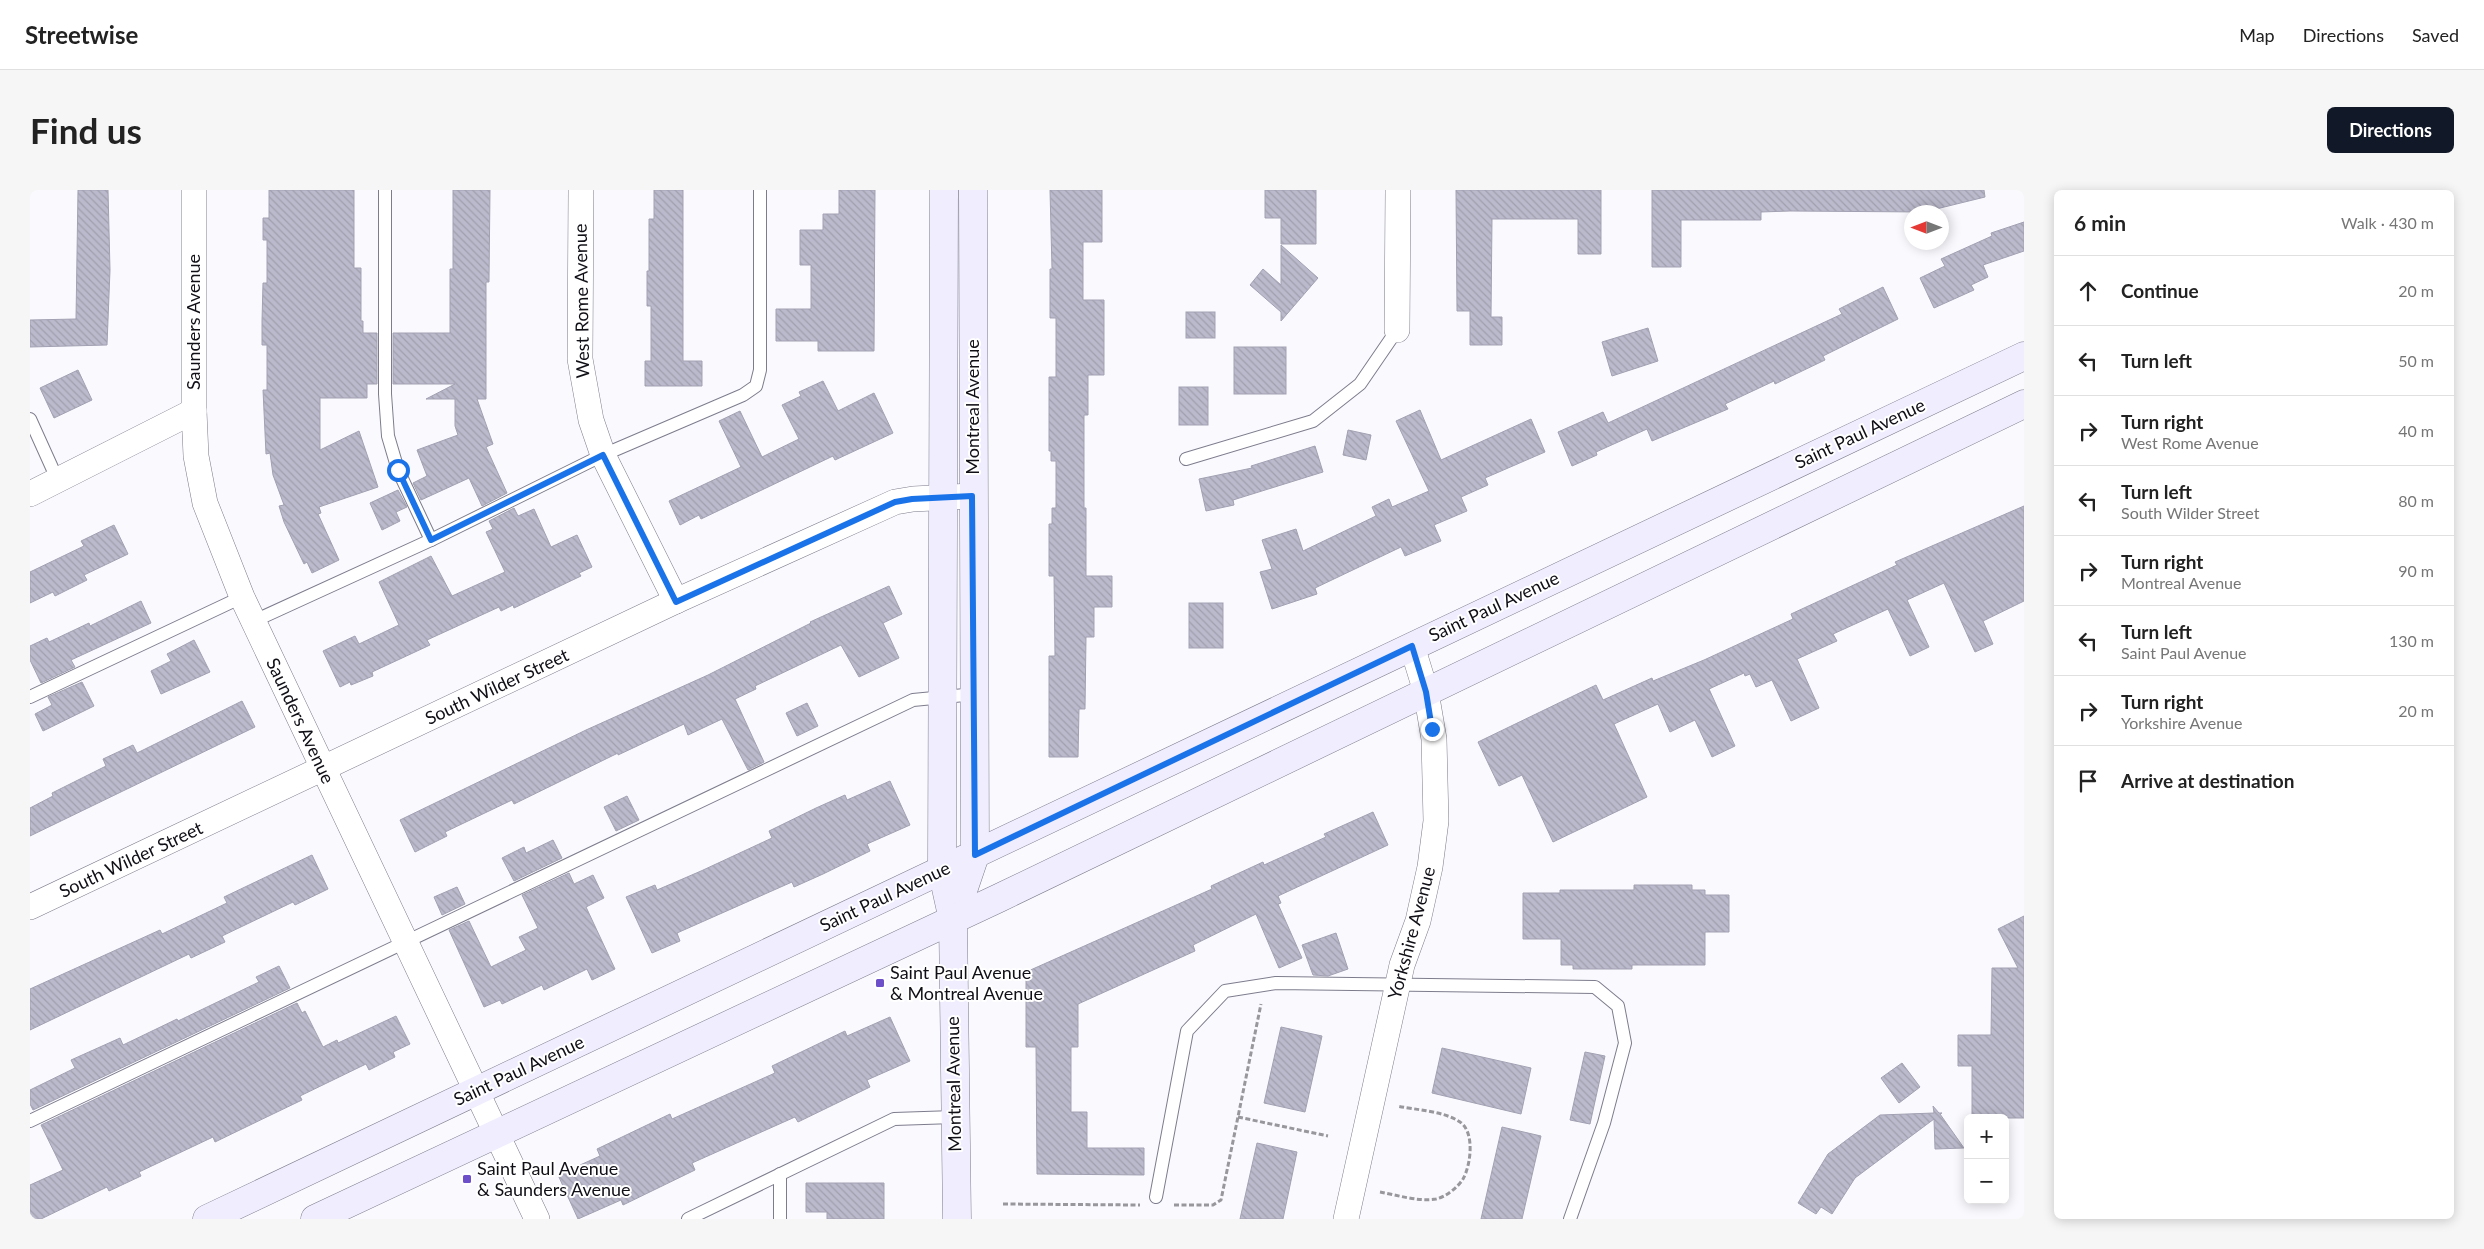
<!DOCTYPE html>
<meta charset="utf-8">
<style>
body{margin:0;font-family:Lato,sans-serif;background:#f6f6f6;color:#222}
.controls{position:absolute;right:15px;bottom:15px;display:grid;overflow:hidden;border-radius:8px;box-shadow:0 2px 12px #0003}
.controls button{width:45px;height:45px;display:grid;place-items:center;padding:0;border:0;border-bottom:1px solid #e0e0e0;background:#fff;color:#222;font:25px sans-serif}
.compass{position:absolute;left:1874px;top:15px;width:45px;height:45px;border-radius:50%;background:#fff;box-shadow:0 2px 12px #0003;rotate:270deg}
.stop{position:absolute;width:15px;height:15px;margin:-11px;border:4px solid #1a73e8;border-radius:50%;background:#fff}
.stop.end{background:#1a73e8;border-color:#fff;box-shadow:0 1px 5px #0008}
.list{margin:0;padding:0;list-style:none}
h2{display:flex;justify-content:space-between;align-items:center;height:65px;margin:0;padding:0 20px;font-size:21px}
h2 small{font-size:16px;font-weight:400;color:#767676}
.list li{display:grid;grid-template-columns:32px 1fr auto;gap:15px;align-items:center;box-sizing:border-box;height:70px;padding:0 20px;border-top:1px solid #e0e0e0}
.list b{display:block;font-size:19px;white-space:nowrap}
.list p{margin:0;font-size:16px;white-space:nowrap;color:#767676}
.list em{font-size:16px;font-style:normal;color:#767676}
.icon{flex:none;width:28px;height:28px;fill:none;stroke:currentColor;stroke-width:2;stroke-linecap:round;stroke-linejoin:round}
.map{position:relative;flex:none;width:1994px;height:1029px;overflow:hidden;border-radius:8px}
header{display:flex;align-items:center;gap:30px;box-sizing:border-box;height:70px;padding:0 25px;background:#fff;border-bottom:1px solid #e0e0e0}
header strong{font-size:24px}
nav{display:flex;gap:28px;margin-inline-start:auto;font-size:18px}
.intro{display:flex;align-items:center;justify-content:space-between;box-sizing:border-box;height:120px;padding:0 30px}
h1{margin:0;font-size:35px}
.button{padding:12px 22px;border-radius:8px;background:#111827;color:#fff;font-size:18px;font-weight:700}
main{display:flex;gap:30px;padding:0 30px}
aside{flex:1;background:#fff;border-radius:8px;box-shadow:0 2px 12px #0003}
.map>svg:first-child{display:block}
.building{fill:url(#building-back-hatch);stroke:#a2a1b3}
.lines{fill:none;stroke-linecap:round;stroke-linejoin:round}
.lane-casing{stroke:#7d7c8d;stroke-width:14}
.street-casing{stroke:#7d7c8d;stroke-width:26}
.secondary-casing{stroke:#7d7c8d;stroke-width:29}
.path{stroke:#97979c;stroke-width:3;stroke-dasharray:5 2.5;stroke-linecap:butt}
.lane{stroke:#fff;stroke-width:12}
.street{stroke:#fff;stroke-width:25}
.secondary{stroke:#efedfe;stroke-width:28}
.route{stroke:#1a73e8;stroke-width:6}
.poi-dot{fill:#6c4fc9;stroke:#fff;stroke-width:2}
.labels{text-anchor:middle;stroke-width:4;stroke-linejoin:round;paint-order:stroke}
.street-label{font-size:18px;fill:#100f16;stroke:#fff}
.poi-label{font-size:18px;fill:#100f16;stroke:#fff;text-anchor:start}
</style>
<header>
<strong>Streetwise</strong>
<nav><a>Map</a><a>Directions</a><a>Saved</a></nav>
</header>
<div class="intro"><h1>Find us</h1><a class="button">Directions</a></div>
<main>
<div class="map">
<svg width="1994" height="1029" viewBox="0 0 1994 1029">
<defs>
<pattern id="building-back-hatch" width="6" height="6" patternUnits="userSpaceOnUse" patternTransform="scale(1.25)"><rect width="6" height="6" fill="#bbbacc"/><path d="M-1 5l2 2M0 0l6 6M5-1l2 2" fill="none" stroke="#a09fae"/></pattern>
</defs>
<rect width="100%" height="100%" fill="#fafafe"/>
<!-- building -->
<g class="building">
<path d="M48,0H78L80,80L77,155L0,157V130L46,129Z"/>
<path d="M239,0H324V78H331V131H333V143H347V194H337V208H290V260L329,241L348,297L289,317L291,323L288,324L309,370L282,383L277,372L274,374L254,332L249,316L254,315L243,285L240,263L236,264L233,200H237V155H232V131L233,93H237V50H233V28H239Z"/>
<path d="M423,0H460L459,92H456V209H447L463,254L456,257L477,303L452,316L439,288L391,310L383,293L397,286L387,260L428,245L425,236V209H396L425,194H363V143H420V79H423Z"/>
<path d="M624,0H653V171H672V196H615V171H621V116H617V81H619V29H624Z"/>
<path d="M809,0H845L844,161H788V151H746V119H781V75H770V40H793V24H809Z"/>
<path d="M1020,0H1072V52H1053V110H1074V185H1058V225H1054V318H1056V386H1082V417H1064V447H1056L1055,519H1049L1048,567H1019V466H1025L1024,386H1019V334H1022V318H1026V271H1021V261H1019V187H1026V128H1020V79H1022Z"/>
<path d="M1235,0H1286V54H1251V28H1235Z"/>
<path d="M1426,0H1571V64H1548V29H1462L1461,127H1472V155H1440V121H1427Z"/>
<path d="M1622,0H1954L1955,7L1894,22L1760,21L1731,22V30H1651V77H1622Z"/>
<path d="M1994,32V61L1953,75L1958,87L1941,95L1944,100L1904,118L1890,88L1915,76L1911,69L1962,46L1961,43Z"/>
<path d="M1251,55L1288,88L1251,131V122L1220,95L1233,79L1251,95Z"/>
<path d="M1853,97L1868,129L1793,166L1795,170L1745,194L1744,191L1695,214L1698,219L1622,251L1617,239L1566,262L1567,265L1542,276L1528,242L1573,222L1578,233L1812,124L1809,119Z"/>
<rect x="1156" y="122" width="29" height="26"/>
<path d="M1618,138L1628,171L1582,186L1572,152Z"/>
<rect x="1204" y="157" width="52" height="47"/>
<path d="M48,180L62,210L24,228L10,198Z"/>
<path d="M793,191L808,221L844,203L863,243L805,270L803,266L671,329L669,325L650,335L639,311L711,277L689,231L710,221L732,267L769,249L752,215L771,206L769,202Z"/>
<rect x="1149" y="197" width="29" height="38"/>
<path d="M1390,220L1411,270L1501,229L1515,262L1455,288L1458,295L1431,307L1437,321L1404,335L1411,351L1375,366L1371,357L1285,398L1287,404L1242,419L1230,382L1242,379L1232,350L1266,339L1273,361L1346,326L1342,317L1359,309L1362,317L1399,301L1366,231Z"/>
<path d="M1318,240L1341,245L1336,270L1313,265Z"/>
<path d="M1285,256L1293,282L1203,310L1204,315L1176,321L1169,289L1222,278L1221,276Z"/>
<path d="M368,300L377,317L366,322L370,331L352,340L340,313Z"/>
<path d="M1994,316V411L1953,431L1963,454L1945,462L1914,393L1877,410L1899,457L1880,466L1858,419L1803,444L1807,451L1767,469L1789,518L1761,531L1742,490L1726,497L1720,484L1715,486L1714,483L1679,499L1705,556L1682,567L1665,530L1640,542L1628,514L1584,534L1617,607L1523,652L1492,585L1469,596L1448,552L1566,495L1573,510L1622,488L1623,491L1674,470L1763,429L1761,424L1867,375L1865,372Z"/>
<path d="M484,318L488,326L504,319L521,357L547,345L562,377L549,383L551,386L484,418L483,415L471,421L469,417L397,450L400,455L342,482L343,486L321,495L320,492L310,497L293,461L325,446L329,454L369,435L349,392L401,366L422,406L475,382L456,342L463,339L459,331Z"/>
<path d="M84,335L98,364L54,385L57,390L25,406L23,402L0,413V382L54,356L51,351Z"/>
<path d="M859,396L872,424L853,433L869,468L829,487L811,455L725,496L726,499L705,509L734,572L718,580L692,529L658,545L654,534L588,565V563L484,614L482,610L415,642L417,646L385,662L370,630L556,540L678,485L781,433L780,432Z"/>
<path d="M111,411L121,433L41,470L45,477L11,493L0,470V456L17,448L19,452L59,433L60,436Z"/>
<rect x="1159" y="413" width="34" height="45"/>
<path d="M164,450L180,482L131,504L121,481L141,471L137,464Z"/>
<path d="M52,492L64,516L13,541L5,524L22,515L18,507Z"/>
<path d="M212,511L225,537L0,646V618L23,606L22,603L76,576L73,569L103,555L107,563Z"/>
<path d="M777,513L788,536L767,546L756,523Z"/>
<path d="M860,591L880,635L837,654L840,661L793,684L764,697L762,692L647,743L650,751L622,763L596,707L625,695L627,700L671,681L742,648L739,641L786,618L815,605L817,610Z"/>
<path d="M597,606L609,630L586,641L574,617Z"/>
<path d="M1343,622L1358,655L1248,706L1251,713L1248,714L1272,768L1249,778L1226,724L1163,755L1165,761L1048,814V857H1041V922H1057V958H1114V985L1007,984L1006,857H996V782L1182,699L1181,696L1233,672L1234,675L1296,647L1294,644Z"/>
<path d="M523,650L532,668L484,691L472,668L494,657L496,663Z"/>
<path d="M282,665L298,699L265,715L263,712L192,746L195,752L161,768L159,764L0,840V799L130,740L132,744L197,713L194,707Z"/>
<path d="M539,683L544,694L563,685L574,708L556,717L585,779L562,790L557,779L514,800L512,795L472,814L470,810L454,817L419,740L439,731L461,777L496,760L489,747L508,738L492,705Z"/>
<path d="M1604,695H1662V700H1675V705H1699V742H1675V775H1602V779H1543V775H1531V749H1493V703H1530V700H1604Z"/>
<path d="M427,697L435,714L412,725L404,707Z"/>
<path d="M1994,726V928H1942V876H1928V845H1961L1962,778H1988L1968,739Z"/>
<path d="M1306,743L1318,779L1298,786L1283,785L1272,755Z"/>
<path d="M249,776L260,798L3,920L0,914V900L45,878L41,870L90,848L93,855L147,829L148,831L229,792L226,787Z"/>
<path d="M267,813L272,823L275,821L293,857L307,850L308,853L366,826L380,854L363,862L365,867L339,880L336,874L270,906L272,910L218,936L185,952L183,947L109,982L111,986L79,1001L77,997L11,1029H0V995L33,980L11,935Z"/>
<path d="M860,827L880,871L837,890L840,897L768,932L765,927L662,973L665,980L593,1015L591,1010L548,1029L528,985L570,966L567,959L640,924L642,929L745,883L742,876L815,841L817,846Z"/>
<path d="M1251,837L1292,846L1275,922L1234,913Z"/>
<path d="M1412,858L1501,878L1491,924L1402,903Z"/>
<path d="M1555,862L1575,866L1560,934L1540,930Z"/>
<path d="M1872,873L1890,897L1869,913L1851,888Z"/>
<path d="M1903,916L1909,923H1912L1910,924L1934,958L1905,959L1904,929L1825,988L1802,1024L1791,1017L1786,1024L1768,1013L1798,964L1850,925L1904,923Z"/>
<path d="M1472,937L1511,946L1492,1029H1451Z"/>
<path d="M1227,953L1267,962L1253,1029H1210Z"/>
<path d="M776,993H854V1029H797V1022H776Z"/>
</g>
<g class="lines">
<defs>
<g id="lane">
<path d="M355,0V204L358,246L368,280L401,350"/>
<path d="M0,229L28,291"/>
<path d="M1156,269L1283,231L1330,194L1367,140"/>
<path d="M224,431L401,350L573,265L713,205L726,196L730,180V0"/>
<path d="M0,507L212,407"/>
<path d="M0,931L883,510L945,504"/>
<path d="M750,984V1029"/>
<path d="M1126,1007L1157,841L1195,801L1246,793L1565,797L1588,816L1595,853L1574,933L1540,1029"/>
<path d="M658,1029L864,929L924,927"/>
</g>
<g id="street">
<path d="M164,0V221L166,266L175,313L212,407L507,1029"/>
<path d="M551,0L550,169L561,230L573,265L646,411"/>
<path d="M1367,140L1368,0"/>
<path d="M0,304L164,221"/>
<path d="M0,717L646,411L865,312L883,309L942,306"/>
<path d="M1316,1029L1372,775L1388,731L1400,677L1406,631L1404,549L1396,502L1382,456"/>
</g>
<g id="secondary">
<path d="M914,0L912,680L923,730L927,1029"/>
<path d="M923,730L945,665L943,0"/>
<path d="M177,1029L1994,166"/>
<path d="M285,1029L969,708L1994,214"/>
</g>
</defs>
<!-- lane casing -->
<use href="#lane" class="lane-casing"/>
<!-- street casing -->
<use href="#street" class="street-casing"/>
<!-- secondary casing -->
<use href="#secondary" class="secondary-casing"/>
<!-- path -->
<g class="path">
<path d="M1208,927L1298,946"/>
<path d="M1350,1002C1367,1005 1388,1012 1406,1009C1416,1007 1428,997 1433,989C1441,975 1445,942 1430,932C1414,921 1386,920 1367,916"/>
<path d="M973,1014L1110,1015"/>
<path d="M1144,1015H1183L1191,1010L1231,814"/>
</g>
<!-- lane -->
<use href="#lane" class="lane"/>
<!-- street -->
<use href="#street" class="street"/>
<!-- secondary -->
<use href="#secondary" class="secondary"/>
</g>
<g class="lines">
<!-- route -->
<path class="route" d="M368,280L401,350L573,265L646,412L865,312L882,309L942,306L945,665L1382,456L1396,502L1402,539"/>
</g>
<!-- markers -->
<g class="poi-dot">
<rect x="845" y="788" width="10" height="10" rx="2.5"/>
<rect x="432" y="984" width="10" height="10" rx="2.5"/>
</g>
<g class="labels">
<!-- street labels -->
<g class="street-label">
<text transform="translate(552 111) rotate(-91)" y="6">West Rome Avenue</text>
<text transform="translate(164 132) rotate(-90)" y="6">Saunders Avenue</text>
<text transform="translate(943 217) rotate(-90)" y="6">Montreal Avenue</text>
<text transform="translate(1830 244) rotate(-25)" y="6">Saint Paul Avenue</text>
<text transform="translate(1464 417) rotate(-25)" y="6">Saint Paul Avenue</text>
<text transform="translate(467 497) rotate(-25)" y="6">South Wilder Street</text>
<text transform="translate(270 531) rotate(65)" y="6">Saunders Avenue</text>
<text transform="translate(101 670) rotate(-25)" y="6">South Wilder Street</text>
<text transform="translate(855 707) rotate(-25)" y="6">Saint Paul Avenue</text>
<text transform="translate(1382 743) rotate(-75)" y="6">Yorkshire Avenue</text>
<text transform="translate(489 881) rotate(-25)" y="6">Saint Paul Avenue</text>
<text transform="translate(924 894) rotate(-91)" y="6">Montreal Avenue</text>
</g>
<!-- poi labels -->
<g class="poi-label">
<text x="860" y="789">Saint Paul Avenue<tspan x="860" dy="21">&amp; Montreal Avenue</tspan></text>
<text x="447" y="985">Saint Paul Avenue<tspan x="447" dy="21">&amp; Saunders Avenue</tspan></text>
</g>
</g>
</svg>
<div class="controls">
<button>+</button>
<button>−</button>
</div>
<svg class="compass" viewBox="-18 -18 36 36"><path d="M0-13l5 13h-10z" fill="#e53935"/><path d="M0 13l5-13h-10z" fill="#767676"/></svg>
<div class="stop" style="left:368px;top:280px"></div>
<div class="stop end" style="left:1402px;top:539px"></div>
</div>
<aside>
<h2>6 min<small>Walk · 430 m</small></h2>
<ul class="list">
<li><svg class="icon" aria-label="ahead" viewBox="0 0 24 24"><path d="M12 20V5M6 11l6-6 6 6"/></svg><div><b>Continue</b></div><em>20 m</em></li>
<li><svg class="icon" aria-label="left" viewBox="0 0 24 24"><path d="M17 20v-9H6M10 6l-5 5 5 5"/></svg><div><b>Turn left</b></div><em>50 m</em></li>
<li><svg class="icon" aria-label="right" viewBox="0 0 24 24"><path d="M7 20v-9h11M14 6l5 5-5 5"/></svg><div><b>Turn right</b><p>West Rome Avenue</p></div><em>40 m</em></li>
<li><svg class="icon" aria-label="left" viewBox="0 0 24 24"><path d="M17 20v-9H6M10 6l-5 5 5 5"/></svg><div><b>Turn left</b><p>South Wilder Street</p></div><em>80 m</em></li>
<li><svg class="icon" aria-label="right" viewBox="0 0 24 24"><path d="M7 20v-9h11M14 6l5 5-5 5"/></svg><div><b>Turn right</b><p>Montreal Avenue</p></div><em>90 m</em></li>
<li><svg class="icon" aria-label="left" viewBox="0 0 24 24"><path d="M17 20v-9H6M10 6l-5 5 5 5"/></svg><div><b>Turn left</b><p>Saint Paul Avenue</p></div><em>130 m</em></li>
<li><svg class="icon" aria-label="right" viewBox="0 0 24 24"><path d="M7 20v-9h11M14 6l5 5-5 5"/></svg><div><b>Turn right</b><p>Yorkshire Avenue</p></div><em>20 m</em></li>
<li><svg class="icon" aria-label="arrive" viewBox="0 0 24 24"><path d="M6 21V4h12l-3 4 3 4H6"/></svg><div><b>Arrive at destination</b></div></li>
</ul>
</aside>
</main>
